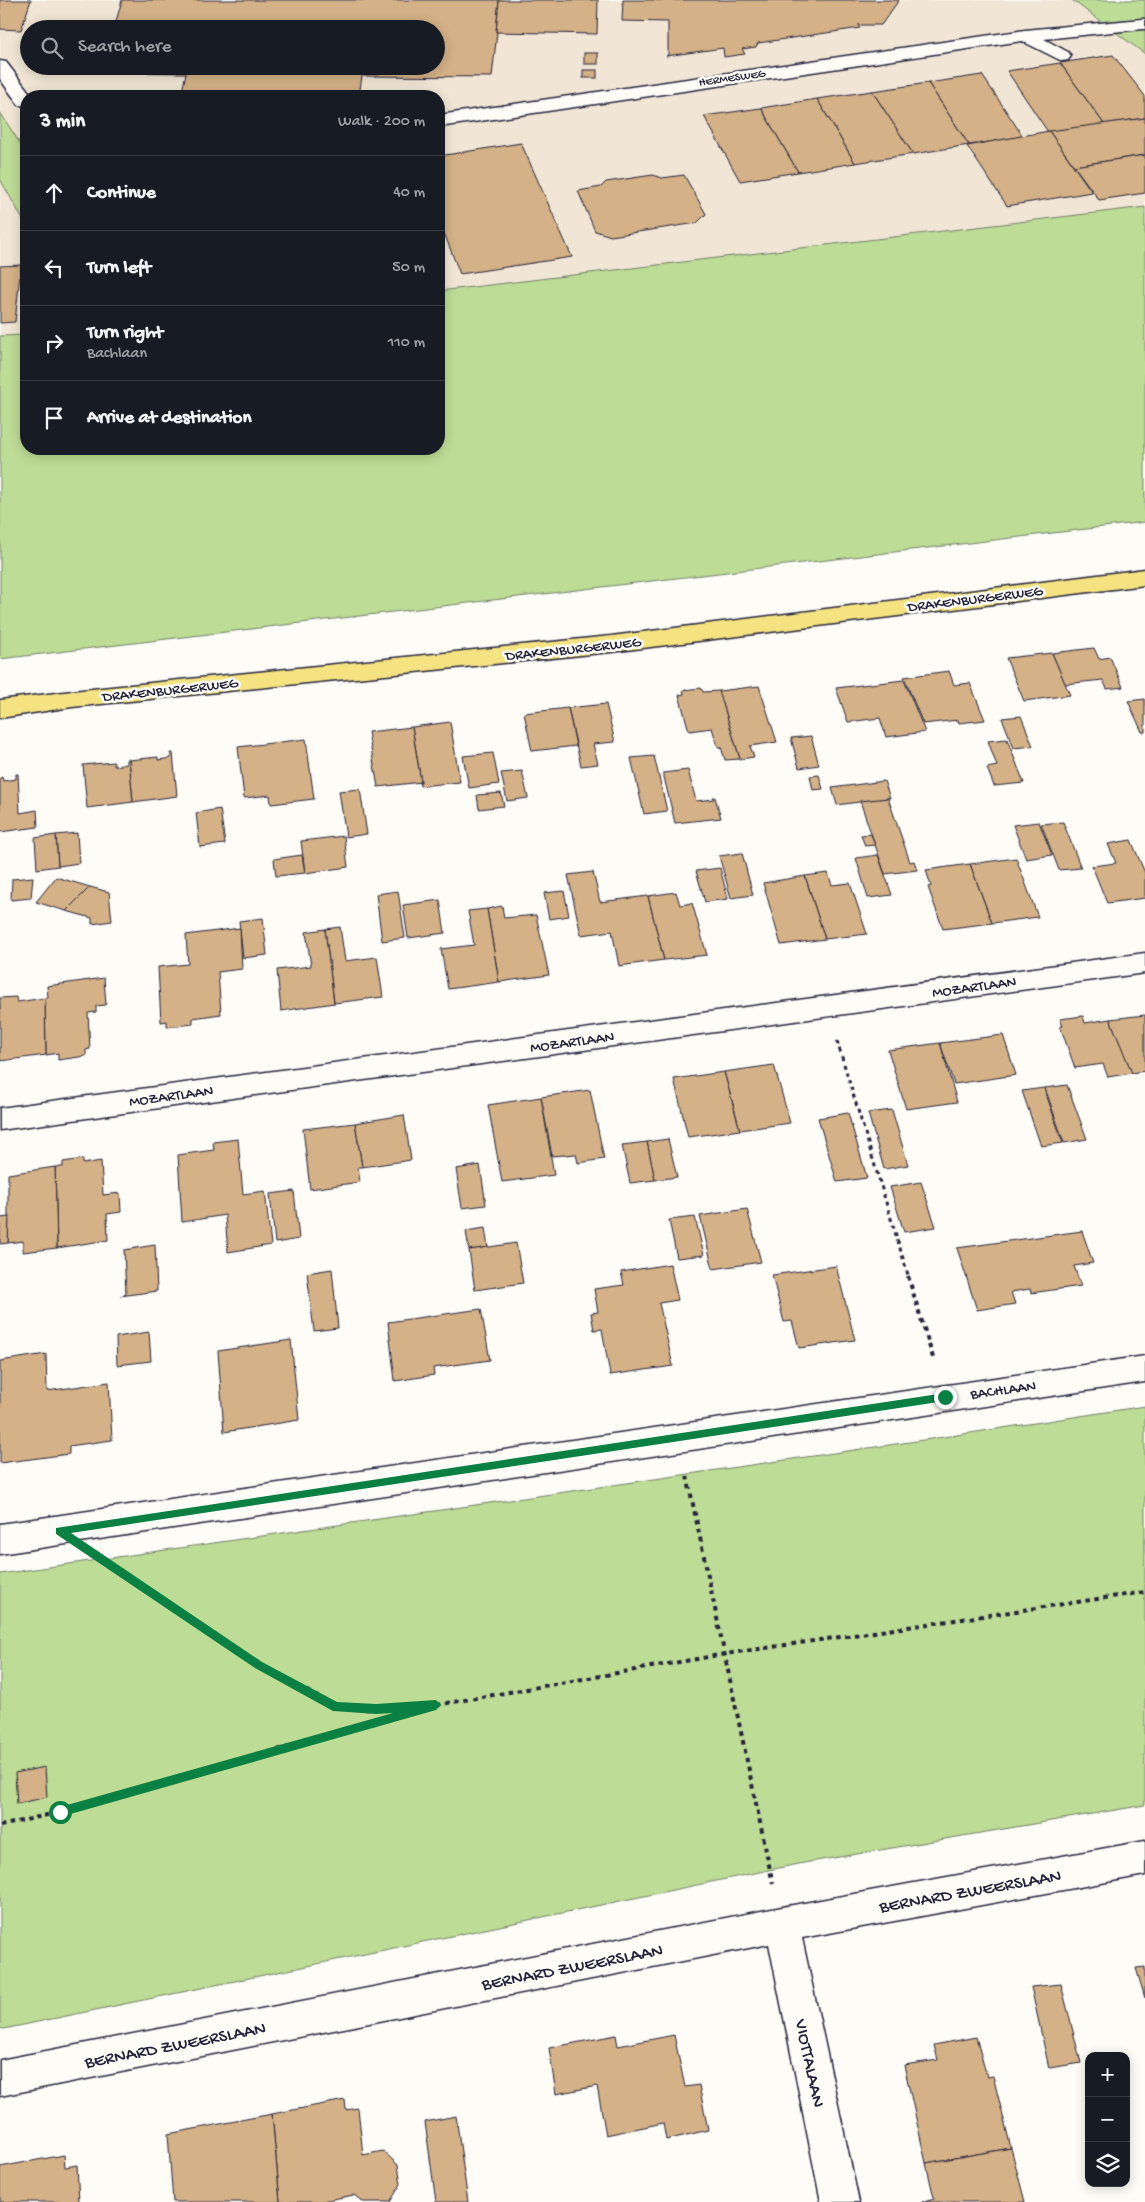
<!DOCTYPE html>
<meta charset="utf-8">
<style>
body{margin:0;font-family:"Gochi Hand",sans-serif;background:#20242c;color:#f1f3f6}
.controls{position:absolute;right:15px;bottom:15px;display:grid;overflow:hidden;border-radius:10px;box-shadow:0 2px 12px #0003}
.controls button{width:45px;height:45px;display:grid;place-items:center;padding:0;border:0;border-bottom:1px solid #363941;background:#171b24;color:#f1f3f6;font:25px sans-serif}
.stop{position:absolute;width:15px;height:15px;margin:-11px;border:4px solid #0b8043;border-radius:50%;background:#fff}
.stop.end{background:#0b8043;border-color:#fff;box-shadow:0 1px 5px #0008}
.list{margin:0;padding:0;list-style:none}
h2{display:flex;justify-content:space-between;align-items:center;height:65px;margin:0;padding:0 20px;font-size:21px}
h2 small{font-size:16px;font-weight:400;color:#9ea1a6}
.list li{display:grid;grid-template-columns:32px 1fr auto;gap:15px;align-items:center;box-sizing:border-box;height:75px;padding:0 20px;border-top:1px solid #363941}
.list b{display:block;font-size:19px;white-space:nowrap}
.list p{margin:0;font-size:16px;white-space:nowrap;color:#9ea1a6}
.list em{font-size:16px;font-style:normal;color:#9ea1a6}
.icon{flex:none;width:28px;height:28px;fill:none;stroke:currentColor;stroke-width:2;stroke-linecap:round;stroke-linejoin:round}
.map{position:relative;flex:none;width:1145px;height:2202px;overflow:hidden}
.search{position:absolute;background:#171b24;box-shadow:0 2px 12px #0003;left:20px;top:20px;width:425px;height:55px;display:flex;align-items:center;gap:12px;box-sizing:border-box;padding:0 18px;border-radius:28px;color:#9ea1a6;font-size:19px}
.panel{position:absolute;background:#171b24;box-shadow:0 2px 12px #0003;left:20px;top:90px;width:425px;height:365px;border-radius:20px}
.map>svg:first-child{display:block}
.built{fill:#f1e6d5;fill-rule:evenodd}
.green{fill:#bddc95;stroke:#707f68}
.building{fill:#d4b186;stroke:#22223b}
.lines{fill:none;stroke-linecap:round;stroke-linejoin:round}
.minor-casing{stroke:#22223b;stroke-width:3}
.major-casing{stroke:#22223b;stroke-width:3}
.path-far1{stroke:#22223b;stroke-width:3;stroke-dasharray:4 4;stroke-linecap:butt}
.path{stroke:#22223b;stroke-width:4;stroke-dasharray:4.5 4.5;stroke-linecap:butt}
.minor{fill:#fdfcf7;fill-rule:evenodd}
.major{fill:#f5e382;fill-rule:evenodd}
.route{fill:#0b8043}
.labels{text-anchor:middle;stroke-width:5;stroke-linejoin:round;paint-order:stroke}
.far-street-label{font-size:12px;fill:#22223b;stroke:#fdfcf7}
.street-label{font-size:15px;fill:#22223b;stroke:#fdfcf7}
.near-street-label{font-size:18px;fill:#22223b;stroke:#fdfcf7}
</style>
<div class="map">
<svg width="1145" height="2202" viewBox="0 0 1145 2202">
<rect width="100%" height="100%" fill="#fdfcf7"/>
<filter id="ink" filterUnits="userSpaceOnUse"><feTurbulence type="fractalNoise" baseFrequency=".02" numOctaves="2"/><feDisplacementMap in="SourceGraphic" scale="10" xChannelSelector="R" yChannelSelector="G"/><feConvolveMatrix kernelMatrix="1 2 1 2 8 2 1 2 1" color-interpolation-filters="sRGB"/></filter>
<g filter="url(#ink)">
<!-- built -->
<path class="built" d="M0,0H1145V495L0,624ZM29,29H436V66H29ZM26,96H439V449H26Z"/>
<!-- green -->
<g class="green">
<path d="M1072,0H1145V54Z"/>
<path d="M0,112L26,153V225L0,179Z"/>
<path d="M1145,207V522L0,659V336L26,335V449H439V291Z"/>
<path d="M1145,1406V1805L798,1864L4,2029L0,2028V1574L944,1437Z"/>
</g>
<!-- building -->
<g class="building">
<path d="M0,0H31L21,30L0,29Z"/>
<path d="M122,0H499L496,32H497L492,77L362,76L359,96H181L186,73L102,72L103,66H436V29H114Z"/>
<path d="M499,0H598L597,34L496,32Z"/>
<path d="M623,0H899L881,25H858L860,28L758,43L756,47L742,49L745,54L724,57L723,48L666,56L668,55V22L622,21Z"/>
<rect x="584" y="53" width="14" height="11"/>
<path d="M1113,55L1145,96V118L1104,124L1060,63Z"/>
<path d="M1060,63L1104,124L1048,132L1007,71Z"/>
<rect x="583" y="70" width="14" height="8"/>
<path d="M982,75L1022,135L1023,137L969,145L928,83Z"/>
<path d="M928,83L969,145L913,154L872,91Z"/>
<path d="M872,91L913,154L855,163L817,99Z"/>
<path d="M817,99L855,163L798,172L761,108Z"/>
<path d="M761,108L798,172L740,181L704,116Z"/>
<path d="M1145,118V155L1074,166L1049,131Z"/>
<path d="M1049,131L1092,192L1007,206L967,146Z"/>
<path d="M521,143L572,257L460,274L439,220V156Z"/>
<path d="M1145,155V193L1099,200L1074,166Z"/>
<path d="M653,175L662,178L684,175L706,214L697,223L611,236L595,231L578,191L601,187L606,182Z"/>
<path d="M21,265L15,322L0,323V266Z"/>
<path d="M1094,648L1099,659L1110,657L1123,687L1107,689L1103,680L1065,684L1052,653Z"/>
<path d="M1052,653L1070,695L1024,701L1006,658Z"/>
<path d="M949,671L954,685L970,683L985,720L959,723L958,720L923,724L904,677Z"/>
<path d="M904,680L925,732L886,737L880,718L848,722L836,688Z"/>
<path d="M759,686L777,742L750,746L754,757L740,759L719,691Z"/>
<path d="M701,688L703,692L719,691L740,759L725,760L721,747H718L712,728L689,731L679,695L684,694L683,690Z"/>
<path d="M1145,699V732H1142L1128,701Z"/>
<path d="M606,704L615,742L593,744L598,764L581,766L568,708Z"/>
<path d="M568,708L576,746L532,751L524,713Z"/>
<path d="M1021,716L1033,746L1014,748L1002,718Z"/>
<path d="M450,722L460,782L420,786L419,782H421L412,727Z"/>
<path d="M412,727L421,782L378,787L368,732Z"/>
<path d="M811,736L819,765L799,768L791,738Z"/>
<path d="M306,739L314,799L271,804L270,795L244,798L238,747Z"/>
<path d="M1007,739L1024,783L994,786L987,768L997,766L988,741Z"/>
<path d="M170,753H173L177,796L133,802L129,760L158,757V760L171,758Z"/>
<path d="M493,753L499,784L469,788L463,756Z"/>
<path d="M654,756L667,811L644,814L631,758Z"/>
<path d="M127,759H129L133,802L87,808L83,765L114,762V766L127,764Z"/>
<path d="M688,770L696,801L714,799L713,797H715L721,818L675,823L663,773Z"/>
<path d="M522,771L528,798L507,801L501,773Z"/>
<path d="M16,774H18L20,813L37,810L38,827L0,832V778L2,777L3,781L16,779Z"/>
<path d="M819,775L823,789L813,790L810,776Z"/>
<path d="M884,781L890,798H888L837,805L832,788Z"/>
<path d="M360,789L367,834L346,837L339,791Z"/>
<path d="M501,793L504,806L479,809L477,795Z"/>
<path d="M888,798L910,862L914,861L917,870L885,874L860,801Z"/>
<path d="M220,809L225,844L200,847L196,813Z"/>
<path d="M1039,822L1052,855L1026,859L1013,825Z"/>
<path d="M1063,822L1081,868L1059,870L1041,824Z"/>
<path d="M77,833L79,863L58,866L56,835Z"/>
<path d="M871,834L875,845L865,846L861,835Z"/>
<path d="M56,835L58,866L37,869L35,838Z"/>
<path d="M344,836L348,867L305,873L301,841Z"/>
<path d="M1131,840L1145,873V898L1107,903L1092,866L1116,863L1108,844Z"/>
<path d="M742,853L753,895L731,898L719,856Z"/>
<path d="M302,855L305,873L276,876L274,859Z"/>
<path d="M878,855L892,895L868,898L856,858Z"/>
<path d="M1016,858L1038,917L992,923L970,864Z"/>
<path d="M970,864L992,923L943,929L928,887L931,886L926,870Z"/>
<path d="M720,868L728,899L705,902L696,871Z"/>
<path d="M593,872L600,902L648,896L664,960L619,966L612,931L581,935L568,875Z"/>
<path d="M828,873L832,885L850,883L867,934L825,939L805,876Z"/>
<path d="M805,876L825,939L781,945L763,883Z"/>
<path d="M33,877L31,898L11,900L12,879Z"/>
<path d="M56,877L90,887L66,911L36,902Z"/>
<path d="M90,887L109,892L112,921L92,924V918L66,911Z"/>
<path d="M398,891L405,938L382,941L376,894Z"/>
<path d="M564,891L569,916L549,919L544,893Z"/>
<path d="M676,892L680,905L692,903L707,955L664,960L648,896Z"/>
<path d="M440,900L445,933L408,938L403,905Z"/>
<path d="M502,906L504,918L536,915L549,975L499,982L487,909Z"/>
<path d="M487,909L499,982L448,989L441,949L474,945L468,911Z"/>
<path d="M263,918L267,955L243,958L239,921Z"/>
<path d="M340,927L345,961L377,957L383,997L334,1003L325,929Z"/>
<path d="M240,928L242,969L218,972L221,1014L193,1018V1024L167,1027V1021L161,1022L158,967L188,964L186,935Z"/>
<path d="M325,929L334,1003L281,1011L277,970L311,966L306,932Z"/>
<path d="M104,978L106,1005L96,1006V1012L88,1013L90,1049L86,1050V1056L58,1060V1053L46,1055L45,998H48L47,986Z"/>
<path d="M16,997L17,1002L45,998L46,1055L0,1061V998Z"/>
<path d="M1145,1015V1071L1131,1073L1110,1019Z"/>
<path d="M1083,1016L1085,1023L1110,1019L1132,1073L1108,1077L1103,1064L1075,1068L1060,1026H1063L1060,1019Z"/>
<path d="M1003,1035L1016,1075L954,1084L940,1043Z"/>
<path d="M940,1043L957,1102L906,1109L888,1050Z"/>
<path d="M774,1065L790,1123L740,1130L724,1072Z"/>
<path d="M724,1072L740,1130L688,1137L674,1079Z"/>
<path d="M1067,1085L1087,1139L1064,1143L1045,1088Z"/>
<path d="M1044,1088L1063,1143L1041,1146L1022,1091Z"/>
<path d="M590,1090L604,1159L578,1163L576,1154L552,1156L541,1097Z"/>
<path d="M541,1097L554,1175L502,1182L488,1105Z"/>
<path d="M892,1110L908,1165L884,1169L868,1113Z"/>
<path d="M848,1113L867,1178L837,1182L818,1118Z"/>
<path d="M404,1115L411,1160L362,1167L355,1123Z"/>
<path d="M355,1123L362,1167H358L360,1182L310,1189L303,1129Z"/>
<path d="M238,1139L243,1194L265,1191L271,1245L228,1252L225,1215L182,1222L178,1155L214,1150L213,1142Z"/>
<path d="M668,1139L677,1177L655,1180L647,1142Z"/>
<path d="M647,1142L655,1180L630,1183L622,1145Z"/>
<path d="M83,1159V1164L101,1161L103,1195L120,1193L121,1212L107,1214L108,1240L57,1248L55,1167H63V1162Z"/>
<path d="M480,1165L486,1205L462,1208L456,1169Z"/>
<path d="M55,1167L57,1248L23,1252V1241L8,1243V1174Z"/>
<path d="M921,1182L936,1227L904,1232L890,1187Z"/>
<path d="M294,1191L299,1239L275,1243L270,1194Z"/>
<path d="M747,1209L761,1262L713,1269L700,1216Z"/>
<path d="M9,1217L8,1243L0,1244V1218Z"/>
<path d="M695,1217L704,1255L677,1258L669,1220Z"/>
<path d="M485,1228L488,1248L469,1250L466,1231Z"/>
<path d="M1082,1231L1093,1263L1074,1266L1081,1286L1031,1293L1030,1289L1011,1292L1015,1304L977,1310L957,1248Z"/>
<path d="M516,1243L523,1283L475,1290L469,1250Z"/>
<path d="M155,1245L157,1291L120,1296L126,1294L124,1250Z"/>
<path d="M670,1264L678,1300L659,1303L673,1366L610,1375L602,1329L594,1330L591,1313L598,1312L594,1289L624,1285L621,1272Z"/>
<path d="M836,1266L855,1340L799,1348L792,1321L784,1322L772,1275Z"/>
<path d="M332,1269L338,1328L314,1331L307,1273Z"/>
<path d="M481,1309L490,1360L433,1368L434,1375L395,1381L388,1322Z"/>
<path d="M149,1332L151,1361L117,1365L116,1337Z"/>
<path d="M291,1340L299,1420L224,1432L218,1351Z"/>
<path d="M46,1354L47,1391L109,1382L112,1440L69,1446V1454L0,1463V1361Z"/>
<path d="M45,1767L47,1797L17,1804L15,1773Z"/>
<path d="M1145,1967V1998L1136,1968Z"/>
<path d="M1061,1984L1081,2063L1049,2068L1031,1987Z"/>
<path d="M616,2035L618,2046L674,2035L685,2087L699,2085L708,2130L666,2140L663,2123L606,2135L597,2086L556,2094L549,2048Z"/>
<path d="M976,2037L987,2077L993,2076L1011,2148L926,2163L904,2065L938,2060L934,2045Z"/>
<path d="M345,2100L346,2110L358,2108L363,2155L383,2151L398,2165L401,2184L390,2202H363L354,2195L317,2202H280L272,2114Z"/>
<path d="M272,2114L280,2202H173L168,2134Z"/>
<path d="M456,2116L468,2202H436L425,2122Z"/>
<path d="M1011,2148L1025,2202H922L934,2198L926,2163Z"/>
<path d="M64,2155L65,2167L77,2165L79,2202H0V2167Z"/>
</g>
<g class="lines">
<defs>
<g id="minor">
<path d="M1142,19H1145V29H1142L1044,39L1068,52L1071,56L1068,60L1062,61L1022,41L439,127V115L1025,30Z"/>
<path d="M0,61L6,62L32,96H26V106L19,105L0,79Z"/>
<path d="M1145,953V973L0,1130V1108Z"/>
<path d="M1145,1356V1382L0,1554V1524Z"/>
<path d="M1145,1841V1875L802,1938L859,2202H821L769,1944L0,2096V2060L782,1907Z"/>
</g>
<path id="major" d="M1145,569V585L611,652L72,707L0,718V700L72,691L611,636Z"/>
</defs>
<!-- minor casing -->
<use href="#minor" class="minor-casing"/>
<!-- major casing -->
<use href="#major" class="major-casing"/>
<!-- path-far1 -->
<path class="path-far1" d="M837,1041L909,1278"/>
<!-- path -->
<g class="path">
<path d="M908,1276L934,1361"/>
<path d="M687,1476L773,1884"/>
<path d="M109,1565L259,1665L336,1707L376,1709L436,1705L725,1654L1145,1592"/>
<path d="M0,1826L60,1812L428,1707"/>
</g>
<!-- minor -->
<use href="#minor" class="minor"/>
<!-- major -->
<use href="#major" class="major"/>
</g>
</g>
<!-- route -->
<path class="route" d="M945,1393L949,1397L945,1401L71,1533L262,1662L337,1702L376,1704L436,1700L441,1705L436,1710L60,1817L57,1816L55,1812L60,1807L393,1713L376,1714L333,1711L255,1668L56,1534V1528Z"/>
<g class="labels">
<!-- far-street labels -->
<g class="far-street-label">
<text transform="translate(732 77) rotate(-8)" y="4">HERMESWEG</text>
</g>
<!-- street labels -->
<g class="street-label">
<text transform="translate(975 598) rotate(-7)" y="5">DRAKENBURGERWEG</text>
<text transform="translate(573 648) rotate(-6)" y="5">DRAKENBURGERWEG</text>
<text transform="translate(170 689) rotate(-6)" y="5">DRAKENBURGERWEG</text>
<text transform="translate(974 986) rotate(-8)" y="5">MOZARTLAAN</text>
<text transform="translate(572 1041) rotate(-8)" y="5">MOZARTLAAN</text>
<text transform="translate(171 1095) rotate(-8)" y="5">MOZARTLAAN</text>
<text transform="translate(1003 1389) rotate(-8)" y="5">BACHLAAN</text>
</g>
<!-- near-street labels -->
<g class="near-street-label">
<text transform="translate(970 1890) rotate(-10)" y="6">BERNARD ZWEERSLAAN</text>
<text transform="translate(572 1966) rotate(-11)" y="6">BERNARD ZWEERSLAAN</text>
<text transform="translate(175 2044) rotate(-11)" y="6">BERNARD ZWEERSLAAN</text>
<text transform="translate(811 2063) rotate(78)" y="6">VIOTTALAAN</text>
</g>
</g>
</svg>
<div class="controls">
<button>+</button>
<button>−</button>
<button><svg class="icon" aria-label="layers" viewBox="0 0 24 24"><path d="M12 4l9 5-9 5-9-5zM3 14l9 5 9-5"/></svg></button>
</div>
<div class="stop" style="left:60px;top:1812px"></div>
<div class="stop end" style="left:945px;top:1397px"></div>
<div class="search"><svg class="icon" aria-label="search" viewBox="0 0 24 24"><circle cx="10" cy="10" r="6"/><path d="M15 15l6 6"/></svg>Search here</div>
<section class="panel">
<h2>3 min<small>Walk · 200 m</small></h2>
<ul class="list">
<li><svg class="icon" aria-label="ahead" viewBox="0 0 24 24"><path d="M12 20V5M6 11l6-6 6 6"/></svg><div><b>Continue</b></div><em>40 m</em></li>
<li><svg class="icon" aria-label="left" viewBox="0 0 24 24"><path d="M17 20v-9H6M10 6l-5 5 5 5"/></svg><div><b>Turn left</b></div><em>50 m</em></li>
<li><svg class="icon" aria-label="right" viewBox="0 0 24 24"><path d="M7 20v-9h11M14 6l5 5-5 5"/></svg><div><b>Turn right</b><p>Bachlaan</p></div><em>110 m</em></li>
<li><svg class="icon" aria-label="arrive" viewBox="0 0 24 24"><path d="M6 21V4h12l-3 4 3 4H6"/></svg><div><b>Arrive at destination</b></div></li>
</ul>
</section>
</div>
